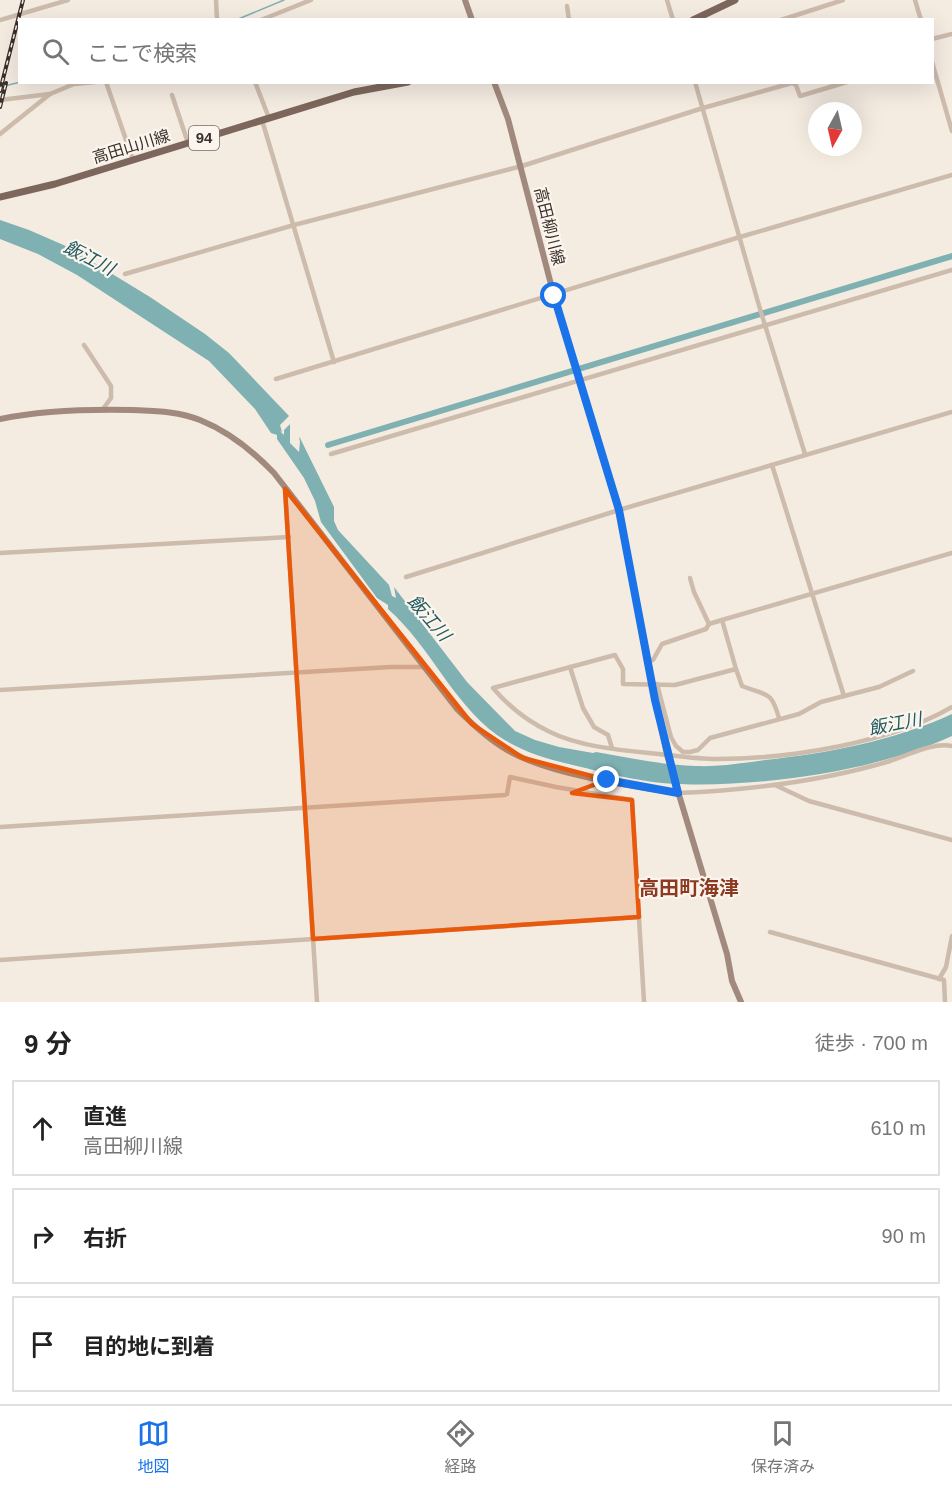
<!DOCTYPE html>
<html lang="ja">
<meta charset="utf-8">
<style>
body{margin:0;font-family:Helvetica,"Noto Sans JP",sans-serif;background:#f6f6f6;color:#222}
.compass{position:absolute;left:808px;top:102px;width:54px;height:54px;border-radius:50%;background:#fff;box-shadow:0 6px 24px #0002;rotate:188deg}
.stop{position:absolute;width:18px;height:18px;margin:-14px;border:4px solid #1a73e8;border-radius:50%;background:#fff}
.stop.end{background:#1a73e8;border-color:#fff;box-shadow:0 2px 6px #0008}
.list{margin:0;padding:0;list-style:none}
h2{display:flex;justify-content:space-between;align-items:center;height:78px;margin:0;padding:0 24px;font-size:26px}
h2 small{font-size:20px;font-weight:400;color:#767676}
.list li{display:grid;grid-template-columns:39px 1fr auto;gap:18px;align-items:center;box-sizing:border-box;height:96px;margin:0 12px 12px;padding:0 12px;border:2px solid #e0e0e0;border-radius:0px}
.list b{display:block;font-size:22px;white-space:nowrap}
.list p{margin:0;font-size:20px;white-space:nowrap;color:#767676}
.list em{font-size:20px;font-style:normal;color:#767676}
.icon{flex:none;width:33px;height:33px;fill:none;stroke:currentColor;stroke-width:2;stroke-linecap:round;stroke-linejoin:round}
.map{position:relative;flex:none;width:952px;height:1002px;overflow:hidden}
.search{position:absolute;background:#fff;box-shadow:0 6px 24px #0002;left:18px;right:18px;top:18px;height:66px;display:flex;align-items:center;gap:15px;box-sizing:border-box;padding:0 21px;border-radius:0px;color:#767676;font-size:22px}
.sheet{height:402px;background:#fff}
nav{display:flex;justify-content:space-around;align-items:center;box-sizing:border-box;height:84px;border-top:2px solid #e0e0e0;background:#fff;font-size:16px;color:#767676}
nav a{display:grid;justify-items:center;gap:3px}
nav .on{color:#1a73e8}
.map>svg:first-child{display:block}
.water{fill:#7fb0b2}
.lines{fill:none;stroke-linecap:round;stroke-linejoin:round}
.stream{stroke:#7fb0b2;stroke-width:1.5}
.canal{stroke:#7fb0b2;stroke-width:6}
.street{stroke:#cdbbac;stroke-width:4.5}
.secondary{stroke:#a18a7d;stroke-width:6}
.primary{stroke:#7d675c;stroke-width:7}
.rail-casing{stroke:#3b302b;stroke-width:4}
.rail{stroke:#fbf5ee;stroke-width:1.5;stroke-dasharray:4.5;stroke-linecap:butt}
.route{stroke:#1a73e8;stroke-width:8}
.marked{fill:#e8590c;fill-opacity:0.2;stroke:#e8590c;stroke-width:4.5;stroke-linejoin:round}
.labels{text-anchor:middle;stroke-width:4.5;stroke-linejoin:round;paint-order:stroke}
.shield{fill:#fbf5ee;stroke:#756b66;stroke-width:1.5}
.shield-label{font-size:15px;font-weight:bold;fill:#3b302b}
.street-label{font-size:16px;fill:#3b302b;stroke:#fbf5ee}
.water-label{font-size:18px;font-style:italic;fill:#1f5a5e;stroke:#fbf5ee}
.quarter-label{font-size:20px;font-weight:bold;fill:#8c3b22;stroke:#fbf5ee}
</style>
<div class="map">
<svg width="952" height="1002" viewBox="0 0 952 1002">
<rect width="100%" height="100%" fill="#f4ebe1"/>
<!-- water -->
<path class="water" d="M0,220L29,230L68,247L150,297L205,334L229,353L289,416L280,425L282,432L280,431L284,435V430L290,424V443L299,452L300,442L299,437L300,438L334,507V521L338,530L389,585L392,596L396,598L394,587L467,682L515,731L535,740L559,747L593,753L596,752C629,758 662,765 696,766C719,767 742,763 765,760C829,753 893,741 952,714V736C875,772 747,790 662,783C634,780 605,773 577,766C550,760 521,752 497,735C451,701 431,647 388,609V605L377,598L321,522L315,501L304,478L277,439V435L271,433L255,409L209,361L77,275L38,254L0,239Z"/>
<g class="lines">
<!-- stream -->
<g class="stream">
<path d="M236,20L284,0"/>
<path d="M0,87L21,82"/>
</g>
<!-- canal -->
<path class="canal" d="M328,445L952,256"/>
<!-- street -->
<g class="street">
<path d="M216,0L217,20"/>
<path d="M667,0L673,20"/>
<path d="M915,0L921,20"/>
<path d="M567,6L569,20"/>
<path d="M0,20L68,0"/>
<path d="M261,20L311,0"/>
<path d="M781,20L843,0"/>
<path d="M932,39L952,34"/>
<path d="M932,62L952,131"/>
<path d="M106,82L133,160"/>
<path d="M255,82L269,118"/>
<path d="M695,82L760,309L805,454"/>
<path d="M172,95L188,143"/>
<path d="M0,100L50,94"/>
<path d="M262,120L334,362"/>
<path d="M0,134L50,94L74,84L95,82"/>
<path d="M125,274L294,225L522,166L703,108L792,83L796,85L800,96L847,82"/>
<path d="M84,345L111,386V398L103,409"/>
<path d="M276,379L740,237L952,175"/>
<path d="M331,454L952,270"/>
<path d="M772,465L844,696"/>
<path d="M285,489L317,1002"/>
<path d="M0,553L289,537"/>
<path d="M952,553L722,620L736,669L675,685L623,684V669L615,655L493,688C510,708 527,721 550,732C578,746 618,750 649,753C672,755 694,759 717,759C788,759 891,743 952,707"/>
<path d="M406,577L619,510L952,412"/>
<path d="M690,578L694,592L709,624"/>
<path d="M647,661L653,660L662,644L706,629L709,624L722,620"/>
<path d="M570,667L583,708L594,727L608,735L612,748"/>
<path d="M736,669L742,686C767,696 771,690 779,718"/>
<path d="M657,684L671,737L676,746L683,752H690L698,750L710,738L799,714L821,702L879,687L913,671"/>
<path d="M0,690L391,667H423"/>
<path d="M775,785L809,801L952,840"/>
<path d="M578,791L604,781"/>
<path d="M678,793C749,790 823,781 890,761C909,755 933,742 952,746"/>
<path d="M0,827L505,795L507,794L510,777L556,787L632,800L644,1002"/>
<path d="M770,932L944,980L945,1002"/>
<path d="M0,960L639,917"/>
<path d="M939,979L946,967L952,936"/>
</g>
<!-- secondary -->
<g class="secondary">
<path d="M465,0L472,20"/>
<path d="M494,82L508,119L554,296L619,510L647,661L667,755L727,954L732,981L741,1002"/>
<path d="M0,419C44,410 87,409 132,410C155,411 178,411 200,420C227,431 254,452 274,473L457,709C472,724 488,739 507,750C548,774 630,786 678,793"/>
</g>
<!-- primary -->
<g class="primary">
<path d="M693,20L735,0"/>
<path d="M0,197L55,184L354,92L408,82"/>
</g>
<defs>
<g id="rail">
<path d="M0,91L23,0"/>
<path d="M0,107L6,83"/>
</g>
</defs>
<!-- rail casing -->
<use href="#rail" class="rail-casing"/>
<!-- rail -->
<use href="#rail" class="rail"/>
</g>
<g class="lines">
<!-- route -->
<path class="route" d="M554,296L619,510L655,700L678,793L607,780"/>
</g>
<!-- marked area -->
<path class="marked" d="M285,489L472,724L523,758L607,780L572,793L632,800L639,917L313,939Z"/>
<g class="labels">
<!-- shield labels -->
<rect class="shield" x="189" y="126" width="30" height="24" rx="4.5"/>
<g class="shield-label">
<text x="204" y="143">94</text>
</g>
<!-- street labels -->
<g class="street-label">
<text transform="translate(131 146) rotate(-17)" y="6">高田山川線</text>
<text transform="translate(550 226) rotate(76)" y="6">高田柳川線</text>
</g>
<!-- water labels -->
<g class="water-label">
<text transform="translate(89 258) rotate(27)" y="6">飯江川</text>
<text transform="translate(429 618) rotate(49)" y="6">飯江川</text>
<text transform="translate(895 724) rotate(-11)" y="6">飯江川</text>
</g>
<!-- quarter labels -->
<g class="quarter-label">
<text x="689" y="895">高田町海津</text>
</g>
</g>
</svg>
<svg class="compass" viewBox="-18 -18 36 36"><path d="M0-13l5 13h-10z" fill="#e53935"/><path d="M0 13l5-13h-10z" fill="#767676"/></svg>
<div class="stop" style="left:554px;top:296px"></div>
<div class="stop end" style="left:607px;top:780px"></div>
<div class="search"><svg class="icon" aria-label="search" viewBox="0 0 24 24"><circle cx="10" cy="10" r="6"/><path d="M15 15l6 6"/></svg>ここで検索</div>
</div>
<section class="sheet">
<h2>9 分<small>徒歩 · 700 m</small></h2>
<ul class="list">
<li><svg class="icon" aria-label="ahead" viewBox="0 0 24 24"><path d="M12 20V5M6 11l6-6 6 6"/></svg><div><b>直進</b><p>高田柳川線</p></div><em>610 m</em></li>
<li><svg class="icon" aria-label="right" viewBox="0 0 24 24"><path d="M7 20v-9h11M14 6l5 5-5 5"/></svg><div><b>右折</b></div><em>90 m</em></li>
<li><svg class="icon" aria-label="arrive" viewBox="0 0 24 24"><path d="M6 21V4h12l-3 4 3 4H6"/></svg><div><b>目的地に到着</b></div></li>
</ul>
</section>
<nav>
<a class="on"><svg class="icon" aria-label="map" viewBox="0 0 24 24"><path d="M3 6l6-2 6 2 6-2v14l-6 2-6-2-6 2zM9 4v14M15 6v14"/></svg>地図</a>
<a><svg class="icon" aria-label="directions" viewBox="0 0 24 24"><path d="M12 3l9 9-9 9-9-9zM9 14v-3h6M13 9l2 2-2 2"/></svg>経路</a>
<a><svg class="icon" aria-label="saved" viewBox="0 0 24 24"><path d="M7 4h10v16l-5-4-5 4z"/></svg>保存済み</a>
</nav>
